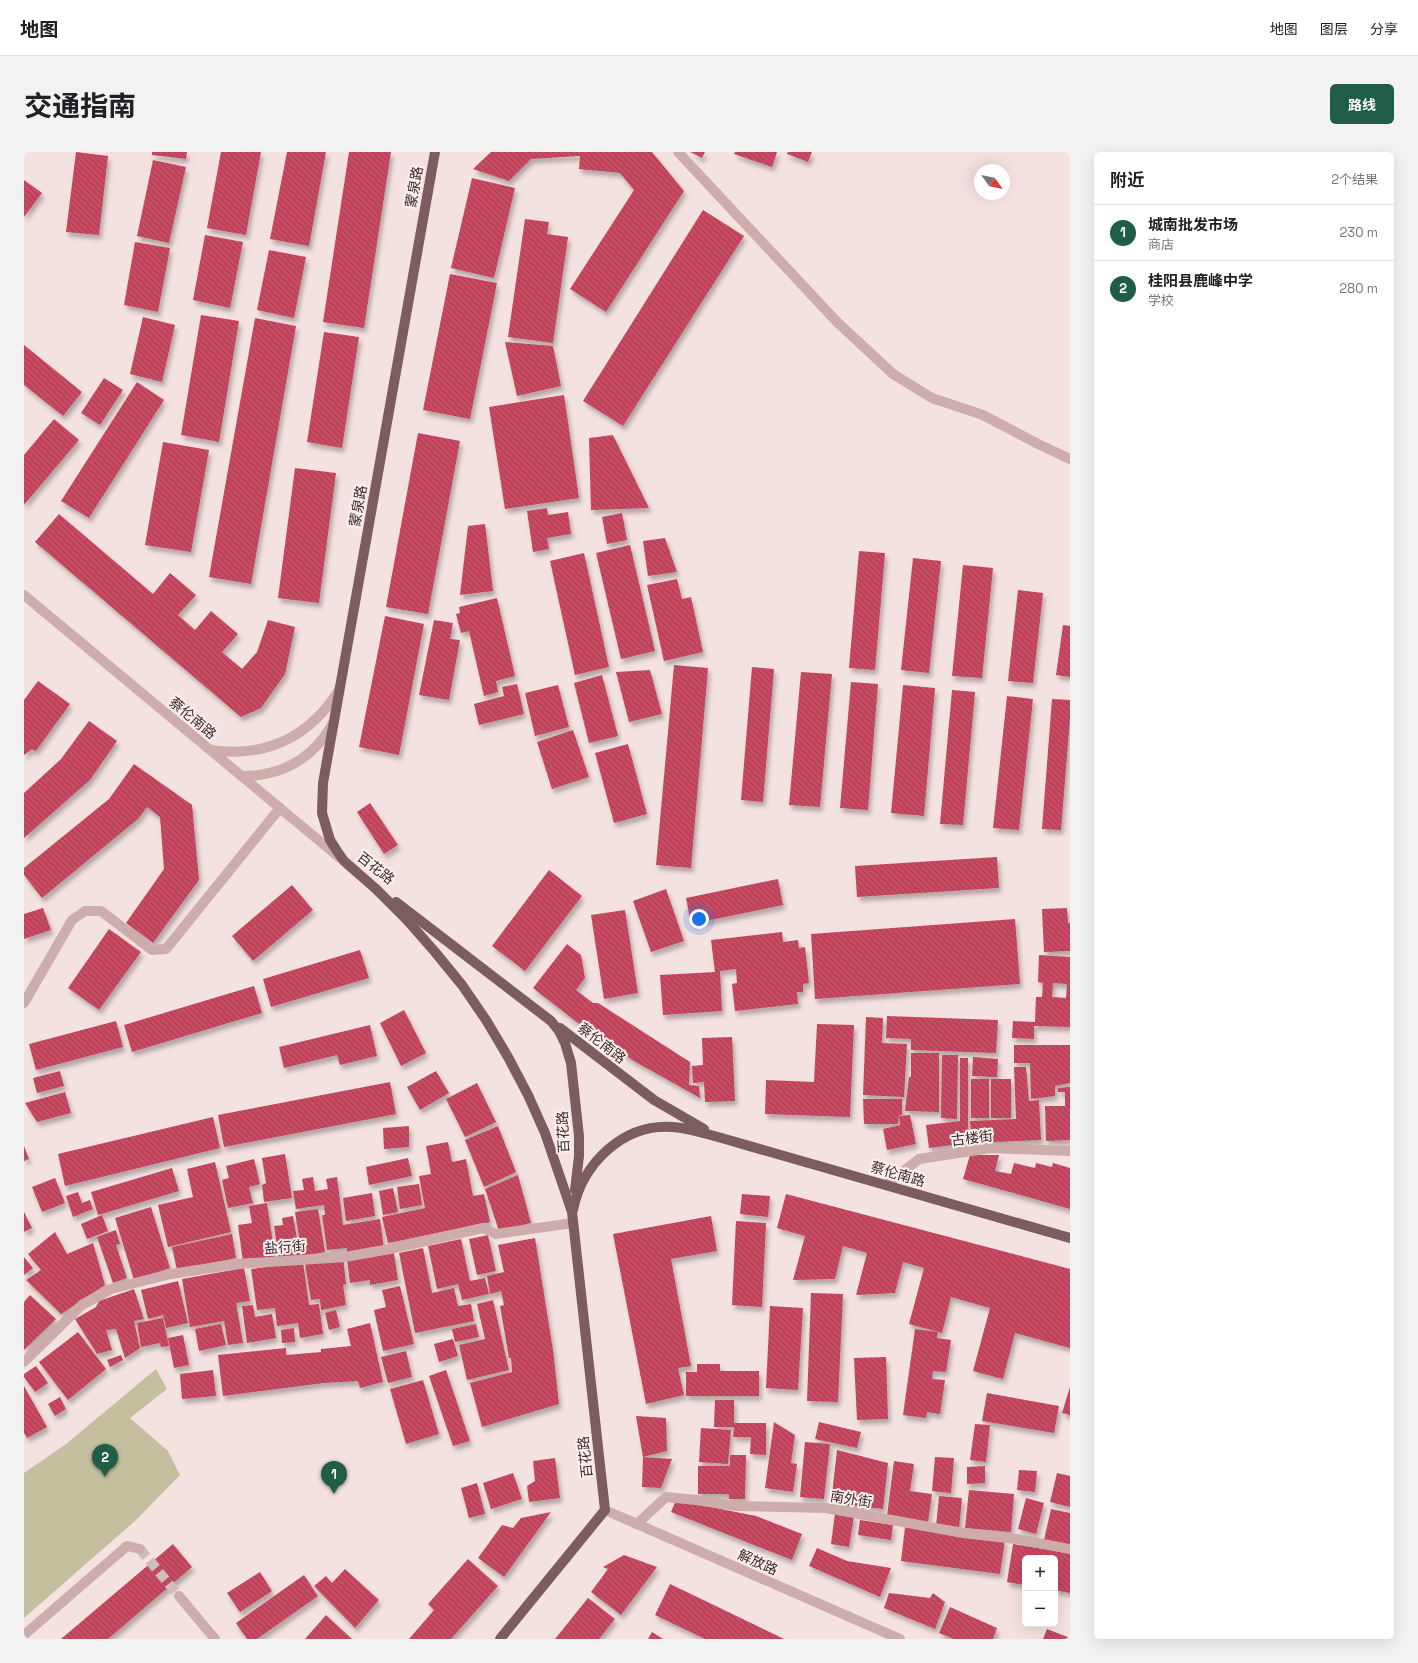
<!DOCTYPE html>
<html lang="zh">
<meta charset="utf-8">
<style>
body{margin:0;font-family:"Space Grotesk","Noto Sans SC",sans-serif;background:#f2f2f2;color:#202124}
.controls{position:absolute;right:12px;bottom:12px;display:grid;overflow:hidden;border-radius:6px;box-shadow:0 4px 16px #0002}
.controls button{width:36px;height:36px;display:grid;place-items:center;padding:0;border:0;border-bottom:1px solid #e0e0e0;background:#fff;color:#202124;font:20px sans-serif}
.compass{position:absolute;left:950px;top:12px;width:36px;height:36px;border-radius:50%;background:#fff;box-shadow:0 4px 16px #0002;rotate:123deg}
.you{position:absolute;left:675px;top:767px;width:14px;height:14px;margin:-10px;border:3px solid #fff;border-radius:50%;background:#1a73e8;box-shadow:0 0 0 6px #1a73e833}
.badge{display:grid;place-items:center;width:26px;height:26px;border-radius:50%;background:#1f5d46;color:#fff;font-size:13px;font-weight:700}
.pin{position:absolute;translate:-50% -33px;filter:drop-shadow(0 1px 2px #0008)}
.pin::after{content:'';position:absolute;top:21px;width:14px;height:12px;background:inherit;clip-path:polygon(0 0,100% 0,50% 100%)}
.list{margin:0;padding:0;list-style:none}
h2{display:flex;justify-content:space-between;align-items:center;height:52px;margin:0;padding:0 16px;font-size:17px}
h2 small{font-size:13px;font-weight:400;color:#757577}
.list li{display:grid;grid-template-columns:26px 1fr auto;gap:12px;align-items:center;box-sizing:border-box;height:56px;padding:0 16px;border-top:1px solid #e0e0e0}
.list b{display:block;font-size:15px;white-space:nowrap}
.list p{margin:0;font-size:13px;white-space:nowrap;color:#757577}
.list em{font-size:13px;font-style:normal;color:#757577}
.map{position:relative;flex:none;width:1046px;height:1487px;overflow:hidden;border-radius:6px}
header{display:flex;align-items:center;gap:24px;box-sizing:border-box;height:56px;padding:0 20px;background:#fff;border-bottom:1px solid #e0e0e0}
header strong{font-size:19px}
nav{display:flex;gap:22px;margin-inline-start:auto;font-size:14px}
.intro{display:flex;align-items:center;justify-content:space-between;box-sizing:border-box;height:96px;padding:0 24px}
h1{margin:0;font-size:28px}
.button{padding:10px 18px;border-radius:6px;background:#1f5d46;color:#fff;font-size:14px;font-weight:700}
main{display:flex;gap:24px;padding:0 24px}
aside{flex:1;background:#fff;border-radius:6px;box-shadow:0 4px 16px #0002}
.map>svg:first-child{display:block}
.park{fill:#c4c09f}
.building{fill:url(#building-back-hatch);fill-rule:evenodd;filter:url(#shadow)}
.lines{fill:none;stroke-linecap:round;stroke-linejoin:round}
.minor-tunnel{stroke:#cfbdbc;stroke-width:10;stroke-dasharray:10 5;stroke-linecap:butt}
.minor{stroke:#cdacab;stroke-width:10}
.major{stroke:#7d5c5f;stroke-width:10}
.labels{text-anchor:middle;stroke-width:4;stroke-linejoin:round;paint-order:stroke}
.street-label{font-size:14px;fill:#3a2b2c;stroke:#fbefed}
</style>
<header>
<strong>地图</strong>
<nav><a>地图</a><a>图层</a><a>分享</a></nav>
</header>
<div class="intro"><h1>交通指南</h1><a class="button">路线</a></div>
<main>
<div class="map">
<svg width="1046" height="1487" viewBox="0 0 1046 1487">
<defs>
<pattern id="building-back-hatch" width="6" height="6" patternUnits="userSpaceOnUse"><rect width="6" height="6" fill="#c84a62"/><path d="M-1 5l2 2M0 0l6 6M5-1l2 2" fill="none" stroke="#a33e51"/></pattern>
<filter id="shadow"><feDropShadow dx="2.5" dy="4.5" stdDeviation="2" flood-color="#0004"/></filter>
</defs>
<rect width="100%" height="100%" fill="#f4e2e0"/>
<!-- park -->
<path class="park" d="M132,1217L143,1237L106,1266L144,1299L156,1323L111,1369L0,1466V1321L42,1292Z"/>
<!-- building -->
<g class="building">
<path d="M52,0L84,4L75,83L42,80Z"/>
<path d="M128,0H163L162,7L128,3Z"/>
<path d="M197,0H237L222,83L183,76Z"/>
<path d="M263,0H302L285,94L246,87Z"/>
<path d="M325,0H367L340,176L299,170Z"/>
<path d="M467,0H628L660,39L582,160L546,137L610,38L596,21L555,17L556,4L507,7L485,29L449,17Z"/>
<path d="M666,0H681L678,6Z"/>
<path d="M711,0H753L748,15L710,2Z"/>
<path d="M764,0H788L784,10L763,2Z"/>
<path d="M129,8L162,15L145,91L113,84Z"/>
<path d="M448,26L491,36L470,126L427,116Z"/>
<path d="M0,28L18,41L0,65Z"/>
<path d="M679,58L720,84L599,274L559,249Z"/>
<path d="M501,67L525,70L523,82L544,85L529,191L484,185Z"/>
<path d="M181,83L219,90L206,156L169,148Z"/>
<path d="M111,90L146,96L134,160L100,153Z"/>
<path d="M245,98L282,105L270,166L233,158Z"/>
<path d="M426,122L473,131L446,267L399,258Z"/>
<path d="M177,163L215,169L195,290L157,283Z"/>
<path d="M119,165L151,173L138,230L106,222Z"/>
<path d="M231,166L272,174L227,432L185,425Z"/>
<path d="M300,180L335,185L318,296L283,290Z"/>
<path d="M481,190L529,194L537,234L493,244Z"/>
<path d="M0,193L58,240L39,264L0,233Z"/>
<path d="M80,226L99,238L76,273L57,261Z"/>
<path d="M113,230L140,248L65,366L37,349Z"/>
<path d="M540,243L555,346L481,357L465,255Z"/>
<path d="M30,267L55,288L0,353V303Z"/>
<path d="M394,281L436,289L404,462L362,455Z"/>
<path d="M589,283L625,356L567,358L565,286Z"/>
<path d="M139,290L185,298L167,400L121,393Z"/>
<path d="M271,316L312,321L295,451L254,446Z"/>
<path d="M523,356L524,363L544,360L547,382L523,386L525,397L509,400L503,359Z"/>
<path d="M598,361L603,388L583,392L578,365Z"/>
<path d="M35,362L129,442L146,421L172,443L154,463L171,478L187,459L214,482L198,500L218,517L233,500L244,468L271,475L261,522L237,556L217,565L11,390Z"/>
<path d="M461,372L469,439L436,443L444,374Z"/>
<path d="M641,386L653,420L624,424L619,389Z"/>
<path d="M606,393L631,499L597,507L572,401Z"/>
<path d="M835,399L861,401L851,518L825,516Z"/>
<path d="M560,401L585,515L551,523L526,409Z"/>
<path d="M889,406L917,409L905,521L877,518Z"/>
<path d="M939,413L969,416L958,526L928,524Z"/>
<path d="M653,427L658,447L667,445L679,500L640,509L623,433Z"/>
<path d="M994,438L1019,441L1009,531L984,529Z"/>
<path d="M473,446L491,524L472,529L474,540L460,544L445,479L437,481L432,462L436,461L435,455Z"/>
<path d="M361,464L400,472L375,603L335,595Z"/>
<path d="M410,468L429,471L426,487L436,488L425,548L395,543Z"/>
<path d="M1039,473L1046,474V525L1032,523Z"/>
<path d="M650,513L684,516L667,716L632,713Z"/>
<path d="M728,515L750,517L739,650L717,648Z"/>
<path d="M626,518L638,562L605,570L592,520Z"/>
<path d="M777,520L808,522L796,655L765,653Z"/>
<path d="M578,523L594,584L565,591L550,531Z"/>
<path d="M14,529L46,552L12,599L8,597L0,603V548Z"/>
<path d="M827,530L854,532L844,658L816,656Z"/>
<path d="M493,532L500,562L455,573L450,552L480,544L478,535Z"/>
<path d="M534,533L545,575L511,584L501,541Z"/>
<path d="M879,533L911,536L900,664L867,661Z"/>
<path d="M928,538L951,540L939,673L916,672Z"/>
<path d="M983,544L1009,547L995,678L969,676Z"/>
<path d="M1028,547L1046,548V566L1037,678L1018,677Z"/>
<path d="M65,569L93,589L66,628L0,686V641L37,607Z"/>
<path d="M549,578L565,625L528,637L513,590Z"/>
<path d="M604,592L623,662L590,671L571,601Z"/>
<path d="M110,612L168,653L175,728L129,791L102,771L140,717L136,665L123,655L114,667L18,746L0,723V716L85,647Z"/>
<path d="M346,651L374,693L360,702L333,660Z"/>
<path d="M973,705L975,736L833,745L831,714Z"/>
<path d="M525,718L558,744L501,819L468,794Z"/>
<path d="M754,727L759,753L667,772L662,746Z"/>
<path d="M268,733L289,758L229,809L208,784Z"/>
<path d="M642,737L660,789L627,800L609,749Z"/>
<path d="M19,756L27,778L0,787V762Z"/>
<path d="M1043,756L1044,771H1046V799L1020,800L1018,757Z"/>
<path d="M601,758L614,841L580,847L567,763Z"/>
<path d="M991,767L996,832L791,847L787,782Z"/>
<path d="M85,777L117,800L75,858L44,836Z"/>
<path d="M758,780L759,790L774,788L775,796L781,795L785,831L779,832V840H773L774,852L711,859L708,832L713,831L712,817L696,819L698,859L639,863L636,823L691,820L687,788Z"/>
<path d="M543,792L557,803L561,826L552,838L569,851H574L666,910L665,933L675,934L676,946L610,909L554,871L509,836Z"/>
<path d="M336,798L345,826L247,855L239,827Z"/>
<path d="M1015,803L1046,805V875L1010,874V887L988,886L989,869L1011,870L1012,845H1018L1019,831L1014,830ZM1029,831L1043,832L1042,846L1028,845Z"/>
<path d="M230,834L238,861L108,900L100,873Z"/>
<path d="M380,858L402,901L377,914L356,871Z"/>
<path d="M863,864L974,868L972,901L887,898V887L862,886Z"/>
<path d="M842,865L859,866L858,891L883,892L880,945L839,943Z"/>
<path d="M92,869L99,895L12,918L5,892Z"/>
<path d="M793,872L830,873L826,965L741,962L742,928L790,930Z"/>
<path d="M346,873L353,904L316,913L313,903L260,916L255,895Z"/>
<path d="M708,885L711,949L681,950L680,930L669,931L668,914L679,913L678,886Z"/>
<path d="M990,893H1046V931L1031,934V944L1007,947L1006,911H990Z"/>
<path d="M887,901H915V960L881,959L885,925H887Z"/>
<path d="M918,903H934L933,967L917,966Z"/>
<path d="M949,905L974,907L973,925L948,924Z"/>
<path d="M936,906H944V991L905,996L902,973L936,969Z"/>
<path d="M990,915H1002L1005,949L1015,948L1017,988L948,991L946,969L992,967Z"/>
<path d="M36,919L40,934L13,941L9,926Z"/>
<path d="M412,919L425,941L396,958L383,935Z"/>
<rect x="947" y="927" width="18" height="39"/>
<rect x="967" y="927" width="20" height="39"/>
<path d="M366,930L372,962L200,995L194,963Z"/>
<path d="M453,931L472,970L441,985L422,947Z"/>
<path d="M1046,935V988L1022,989L1021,954H1041V940H1034V936Z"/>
<path d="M41,940L47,961L13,970L1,951Z"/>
<path d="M839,947H878V963H875L874,972H840Z"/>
<path d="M886,963L892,992L863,998L859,977L876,973L875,964Z"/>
<path d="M189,965L196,996L41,1034L34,1002Z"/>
<path d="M385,974V995L360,997L359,976Z"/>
<path d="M474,974L492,1020L460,1035L441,988Z"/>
<path d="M424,990L428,1010L442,1007L449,1044L460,1042L466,1070L364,1091L358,1065L401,1056L395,1024L407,1022L402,994Z"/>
<path d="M0,994L5,1007L0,1009Z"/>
<path d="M261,1002L268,1046L240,1050L238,1033L242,1031L238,1006Z"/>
<path d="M946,1003H975L971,1019L987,1022L990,1011L1011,1016L1012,1011L1028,1015L1029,1011L1046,1016V1057L939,1027Z"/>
<path d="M384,1006L388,1024L345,1033L342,1015Z"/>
<path d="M230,1007L236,1032L225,1035L229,1051L204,1056L198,1028L205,1026L202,1014Z"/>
<path d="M191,1010L207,1080L144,1095L134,1053L169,1045L163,1017Z"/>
<path d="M148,1016L155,1039L74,1063L67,1040Z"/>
<path d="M494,1023L507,1071L475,1079L461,1037Z"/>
<path d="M289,1025L291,1039L304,1037L302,1027L313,1025L319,1073L356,1067L360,1097L323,1102V1096L303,1098L298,1063H301L300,1053L272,1057L269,1039L280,1038L278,1027Z"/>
<path d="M31,1026L41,1051L18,1060L8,1035Z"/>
<path d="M395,1032L398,1053L376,1057L373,1035Z"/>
<path d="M369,1036L374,1060L359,1063L355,1039Z"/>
<path d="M54,1040L58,1051L66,1048L69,1057L49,1065L42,1044Z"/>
<path d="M348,1041L351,1064L322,1069L319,1046Z"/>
<path d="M718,1042L746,1044L744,1065L716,1062Z"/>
<path d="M762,1042L1046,1117V1196L991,1181L979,1227L949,1219L966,1156L927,1145L918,1181L885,1172L900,1116L879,1110L871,1141L832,1143L843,1101L819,1094L811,1127L769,1128L781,1084L753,1076Z"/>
<path d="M243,1051L251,1105L219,1110L214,1073L228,1071L225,1054Z"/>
<path d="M127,1055L146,1116L110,1128L91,1066Z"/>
<path d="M294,1057L301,1100L278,1104L271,1060Z"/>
<path d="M0,1060L8,1076L0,1080Z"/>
<path d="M78,1063L84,1079L63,1087L57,1072Z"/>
<path d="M269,1064L276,1103L255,1107L250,1074L259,1073L258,1066Z"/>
<path d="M687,1064L693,1099L647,1107L667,1214L654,1216L660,1243L622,1252L589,1082Z"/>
<path d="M712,1069L742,1071L738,1155L708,1153Z"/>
<path d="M92,1078L96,1092L92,1093L103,1126L89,1131L73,1085Z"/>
<path d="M31,1080L43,1102L69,1091L81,1133L37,1162L2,1128L17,1118L4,1102Z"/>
<path d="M208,1082L212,1106L153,1118L148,1095Z"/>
<path d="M464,1083L472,1119L453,1123L445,1087Z"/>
<path d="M511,1086L529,1198L535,1252L458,1275L446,1231L488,1220L487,1206H485L476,1154L480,1153L477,1139L466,1142L463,1124L480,1120L474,1093Z"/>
<path d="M437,1087L446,1129L461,1126L465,1142L438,1148L434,1132L413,1137L404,1094Z"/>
<path d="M399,1096L408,1141L430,1136L434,1154L447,1152L450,1169L391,1181L375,1101Z"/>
<path d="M370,1101L374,1128L346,1133V1128L326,1131L323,1108Z"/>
<path d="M0,1105L9,1116L0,1123Z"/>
<path d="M319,1105L322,1132L319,1133L322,1153L297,1158L296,1147L287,1148L281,1112Z"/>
<path d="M279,1110L285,1153L295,1152L299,1182L276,1186L274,1171L253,1174L251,1156L233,1158L227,1117Z"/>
<path d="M220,1116L226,1149L212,1151L219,1191L204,1193L200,1169L166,1175L158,1127Z"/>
<path d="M154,1129L164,1171L142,1176L139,1163L124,1167L117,1138Z"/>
<path d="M376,1134L390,1192L359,1199L350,1158L362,1155L358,1138Z"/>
<path d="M110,1137L120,1167L110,1169L116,1196L101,1206L92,1177L82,1178L88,1198L73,1202L51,1167L72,1155L75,1149Z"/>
<path d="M787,1141L819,1142L814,1250L783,1249Z"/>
<path d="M6,1143L32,1167L0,1198V1150Z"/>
<path d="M469,1148L485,1218L443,1228L435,1193L461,1187L453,1152Z"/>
<path d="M229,1153L231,1165L248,1162L252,1186L223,1191L218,1154Z"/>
<path d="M746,1154L779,1156L774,1238L742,1236Z"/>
<path d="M312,1158L316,1175L305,1178L301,1161Z"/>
<path d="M139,1166L145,1194L137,1195L136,1191L117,1195L113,1171Z"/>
<path d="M346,1171L359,1230L336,1236L334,1229L300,1231L199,1244L194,1203L262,1196V1203L297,1200V1197L327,1194L323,1177Z"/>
<path d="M197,1172L202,1193L175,1199L171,1177Z"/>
<path d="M452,1172L455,1185L431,1190L428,1177Z"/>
<path d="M270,1176L271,1190L258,1191L257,1178Z"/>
<path d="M891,1177L914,1180L913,1186L927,1188L922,1220L909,1219L908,1227L921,1228L916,1262L903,1260L902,1266L879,1263Z"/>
<path d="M54,1180L82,1217L44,1248L15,1210Z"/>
<path d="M159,1183L165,1213L150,1216L144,1186Z"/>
<path d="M429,1187L434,1204L415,1210L410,1192Z"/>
<path d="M382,1199L388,1225L364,1231L357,1205Z"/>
<path d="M97,1203L99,1208L86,1215L83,1208Z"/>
<path d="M862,1205L864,1267L833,1268L830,1206Z"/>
<path d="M673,1212H696V1219H735V1244H662V1220H673Z"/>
<path d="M12,1214L24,1231L11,1240L0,1225V1222Z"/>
<path d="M189,1218L192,1244L158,1247L156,1222Z"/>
<path d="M422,1218L446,1289L429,1294L405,1224Z"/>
<path d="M399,1228L415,1282L382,1292L366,1237Z"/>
<path d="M0,1234L23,1275L3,1286L0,1281Z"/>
<path d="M1046,1235V1263L1038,1261Z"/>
<path d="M963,1241L1035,1254L1030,1281L958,1269Z"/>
<path d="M36,1245L42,1257L31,1264L24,1252Z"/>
<path d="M691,1248H710V1271H742V1303L726,1302L727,1285H709L710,1275H690Z"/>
<path d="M612,1264L642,1266L643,1299L619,1305Z"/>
<path d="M750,1270L771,1283L767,1311L773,1312L769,1340L741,1336Z"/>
<path d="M795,1270L837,1280L833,1296L791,1287Z"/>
<path d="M951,1272L966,1273L962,1310L946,1308Z"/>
<path d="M677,1276L707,1278L704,1312L675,1310Z"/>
<path d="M781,1290L806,1292L800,1347L776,1345Z"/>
<path d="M813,1298L864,1311L859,1357L807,1351Z"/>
<path d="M706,1303H722L721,1347H705V1342H674V1314H706Z"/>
<path d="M619,1305L648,1307L637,1336L618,1335Z"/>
<path d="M911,1305L930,1306L927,1341L908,1339Z"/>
<path d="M531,1306L536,1346L505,1350L503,1334L511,1329L509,1309Z"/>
<path d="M870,1309L890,1312L886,1339L908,1342L904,1370L863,1364Z"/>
<path d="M961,1314V1331L943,1332V1315Z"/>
<path d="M995,1318L1013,1319L1011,1340L993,1338Z"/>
<path d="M489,1321L498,1347L467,1357L459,1331Z"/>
<path d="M1033,1321L1046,1324V1355L1026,1350Z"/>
<path d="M453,1331L461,1362L445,1366L437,1336Z"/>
<path d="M945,1338L990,1342L987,1380L941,1376Z"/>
<path d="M915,1344L938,1346L935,1377L912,1375Z"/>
<path d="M1002,1346L1020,1351L1012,1382L994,1377Z"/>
<path d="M652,1348L732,1364L778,1382L768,1408L647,1360Z"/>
<path d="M1027,1357L1046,1361V1393L1020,1388Z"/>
<path d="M527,1360L480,1425L454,1406L478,1373L489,1376L497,1366Z"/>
<path d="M811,1361L830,1364L825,1395L807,1392Z"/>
<path d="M836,1368L869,1373L867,1388L834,1383Z"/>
<path d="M881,1375L981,1388L976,1422L877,1409Z"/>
<path d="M149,1392L168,1415L84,1487H37Z"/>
<path d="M989,1392L1046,1401V1441L1031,1438V1406H1001V1433L983,1430Z"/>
<path d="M793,1396L823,1409L867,1416L856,1445L785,1414Z"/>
<path d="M600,1403L633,1415L597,1463L567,1440L584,1417L579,1415Z"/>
<path d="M444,1407L474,1434L427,1487H385L410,1458L404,1452Z"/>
<path d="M321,1417L355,1448L331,1476L290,1434L302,1424L308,1431Z"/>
<path d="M236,1420L248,1439L216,1460L203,1441Z"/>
<path d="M280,1423L294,1444L233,1487H223L212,1471Z"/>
<path d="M646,1432L698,1457L760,1487H681L631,1463Z"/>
<path d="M865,1441L906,1446L909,1441L921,1450L911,1477L860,1456Z"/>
<path d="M564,1446L591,1467L575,1487H531Z"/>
<path d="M926,1455L973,1476L969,1487H930L915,1481Z"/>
<path d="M302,1463L328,1487H281Z"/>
<path d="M1023,1477L1046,1486V1487H1019Z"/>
<path d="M628,1480L639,1487H624Z"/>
</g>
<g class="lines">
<!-- minor-tunnel -->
<path class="minor-tunnel" d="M116,1397L155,1444"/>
<!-- minor -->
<g class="minor">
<path d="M654,0L813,170L869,222L908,246L959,263L1014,292L1046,307"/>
<path d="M0,443L316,706"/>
<path d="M187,598C242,606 286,585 315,538"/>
<path d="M218,624C259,624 289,607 309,571"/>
<path d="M0,851L48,768L61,759H77L128,798L142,797L256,656"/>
<path d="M862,1033L895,1007L967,996L1046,999"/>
<path d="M0,1210L58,1153L87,1137L147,1122L213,1112L321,1105L366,1097L459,1076L472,1082L549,1071"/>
<path d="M581,1358L876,1487"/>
<path d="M613,1372L642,1345L672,1348L713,1354L802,1356L939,1381L992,1387L1046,1397"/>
<path d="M155,1444L191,1487"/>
<path d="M0,1483L103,1394L116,1397"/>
</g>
<!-- major -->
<g class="major">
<path d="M411,0L299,631L298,661L306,688L313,699L320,709L352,737L383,768L411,800L438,833L462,868L484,905L504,943L521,981L548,1060L581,1358L476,1487"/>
<path d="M372,750L527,869L535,879L541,891L547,911L555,984V1004L551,1038"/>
<path d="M536,876L630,948L680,977"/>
<path d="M549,1058C558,1012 599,971 649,975C664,976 679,981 694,985L1046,1086"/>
</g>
</g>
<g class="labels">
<!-- street labels -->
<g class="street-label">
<text transform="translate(390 35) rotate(-80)" y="5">蒙泉路</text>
<text transform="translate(334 354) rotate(-80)" y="5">蒙泉路</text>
<text transform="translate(169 566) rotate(40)" y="5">蔡伦南路</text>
<text transform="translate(352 716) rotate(38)" y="5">百花路</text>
<text transform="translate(578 891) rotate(38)" y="5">蔡伦南路</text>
<text transform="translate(539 980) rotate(-93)" y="5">百花路</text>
<text transform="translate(948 986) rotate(-7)" y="5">古楼街</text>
<text transform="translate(874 1022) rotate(16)" y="5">蔡伦南路</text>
<text transform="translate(261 1095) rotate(-4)" y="5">盐行街</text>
<text transform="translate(561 1305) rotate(-96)" y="5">百花路</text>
<text transform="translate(827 1347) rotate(9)" y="5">南外街</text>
<text transform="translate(734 1410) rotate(24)" y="5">解放路</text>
</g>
</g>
</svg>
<div class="controls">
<button>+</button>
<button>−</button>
</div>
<svg class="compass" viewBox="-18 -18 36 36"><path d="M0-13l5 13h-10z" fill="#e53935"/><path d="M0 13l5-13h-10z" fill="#757577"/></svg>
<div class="you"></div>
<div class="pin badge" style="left:310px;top:1342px">1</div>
<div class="pin badge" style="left:81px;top:1325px">2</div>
</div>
<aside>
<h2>附近<small>2个结果</small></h2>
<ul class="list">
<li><span class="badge">1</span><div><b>城南批发市场</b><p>商店</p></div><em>230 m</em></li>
<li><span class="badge">2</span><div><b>桂阳县鹿峰中学</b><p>学校</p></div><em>280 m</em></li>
</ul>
</aside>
</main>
